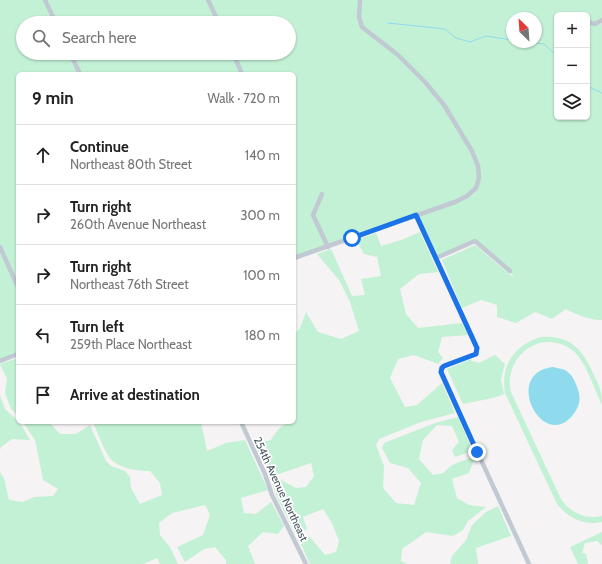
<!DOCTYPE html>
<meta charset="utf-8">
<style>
body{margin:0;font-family:Cabin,sans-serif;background:#f2f2f2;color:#222}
.controls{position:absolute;right:12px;top:12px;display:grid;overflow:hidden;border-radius:6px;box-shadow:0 1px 3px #0004}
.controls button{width:36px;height:36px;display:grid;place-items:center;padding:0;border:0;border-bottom:1px solid #e0e0e0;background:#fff;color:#222;font:20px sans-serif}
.compass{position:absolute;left:506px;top:12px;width:36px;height:36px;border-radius:50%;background:#fff;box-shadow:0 1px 3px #0004;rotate:335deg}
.stop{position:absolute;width:12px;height:12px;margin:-9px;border:3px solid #1a73e8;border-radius:50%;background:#fff}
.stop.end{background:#1a73e8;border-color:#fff;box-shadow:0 1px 4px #0008}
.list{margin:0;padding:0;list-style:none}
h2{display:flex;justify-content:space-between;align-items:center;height:52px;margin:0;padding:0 16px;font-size:17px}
h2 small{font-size:13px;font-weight:400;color:#767676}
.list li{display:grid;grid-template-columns:26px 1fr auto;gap:12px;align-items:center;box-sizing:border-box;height:60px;padding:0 16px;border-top:1px solid #e0e0e0}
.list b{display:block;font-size:15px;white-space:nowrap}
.list p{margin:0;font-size:13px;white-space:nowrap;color:#767676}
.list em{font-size:13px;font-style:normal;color:#767676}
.icon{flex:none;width:22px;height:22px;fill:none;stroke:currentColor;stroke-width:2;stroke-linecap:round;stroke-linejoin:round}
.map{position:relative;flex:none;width:602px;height:564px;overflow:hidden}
.search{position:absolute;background:#fff;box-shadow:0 1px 3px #0004;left:16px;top:16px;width:280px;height:44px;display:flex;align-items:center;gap:10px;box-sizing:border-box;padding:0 14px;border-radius:22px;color:#767676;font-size:15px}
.panel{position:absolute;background:#fff;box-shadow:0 1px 3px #0004;left:16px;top:72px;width:280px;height:352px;border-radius:6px}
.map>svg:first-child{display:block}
.green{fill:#c3f1d5;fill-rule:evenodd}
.water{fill:#90daee}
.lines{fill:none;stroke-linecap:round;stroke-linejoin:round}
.stream{stroke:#90daee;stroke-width:1}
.minor{stroke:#c1cad2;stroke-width:4.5}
.route{stroke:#1a73e8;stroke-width:5}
.labels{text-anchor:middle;stroke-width:3.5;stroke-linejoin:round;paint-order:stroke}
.street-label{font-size:11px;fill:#4a5661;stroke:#fff}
</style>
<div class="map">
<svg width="602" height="564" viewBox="0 0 602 564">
<rect width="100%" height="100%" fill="#f5f3f3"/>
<!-- green -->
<g class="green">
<path d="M0,0H602V320C589,320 577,315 566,309L552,319L535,312L516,323L497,317V305L481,300L462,308L442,260L475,245L514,278L510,271L475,241L436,258L416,215L294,258V74H18V354L0,361ZM557,15H587V117H557ZM512,18H536V42H512ZM23,23H289V53H23Z"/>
<path d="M420,232L438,272L419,274L400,289L406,314L418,328L462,323L468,335L442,337L438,352L443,358L438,364L414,355L398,359L390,378L405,407L417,405L442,383L455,413L421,422L379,439L376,445L384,466L383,488L396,503L414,505L421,483L408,468L390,463L382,448L384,443L435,423L458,417L473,451L455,457L452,450L459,442L452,426L437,425L423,440L419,459L433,475L443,473L452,465L475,456L469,473L452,479L457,498L469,505L486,507L468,521L463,530L453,536L426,532L402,549L401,561L407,564H310L299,540L310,537L325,555L336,552L339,541L332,523L323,509L303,517L307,529L295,533L277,497L272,483L281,480L296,488L306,487L314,476L311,463L270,477L266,466L254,444L271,440C276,431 283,422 294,422L296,406L294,404V334L300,328L306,312L318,332L341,339L359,331L350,302L339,280L317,254L331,249L352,296L365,295L361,279L381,276L377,257L364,254L356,240L376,233L381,246L401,240Z"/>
<path d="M541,337C570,335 582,349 593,373C599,386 602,390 602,405C594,389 586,360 571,349C539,328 503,358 511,392L561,499C570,512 585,520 602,516V522C584,526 568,518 557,504L505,393C500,366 515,344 541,337Z"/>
<path d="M495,355L505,364L501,379L504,394L493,398L463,404L447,369L471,359L472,361L479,363Z"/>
<path d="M18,358V415L11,409L5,393L7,379L0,364Z"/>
<path d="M0,395L5,409L20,423L30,440L12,439L1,447L0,450Z"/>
<path d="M23,422H49L60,434H76L90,425L106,461L111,466L125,471L130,477L131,488L140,504L162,495L160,483L150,471C139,471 123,469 114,462C105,455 98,433 93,422H201L207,451L226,443L245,440L268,490L241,498L244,513L256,514L271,502L284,526L278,534L263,532L248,546L255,564H226V560L215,547L204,549L185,562L177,547L203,535L210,515L205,505L172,513L159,523L160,535L170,547L178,564H160L157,558L143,564H0V472L4,478L9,500L23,502L34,497L53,496L58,489L43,480L35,440Z"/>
<path d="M498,506L511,536L476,548L478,564H450L452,556L466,540L472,525L486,512Z"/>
<path d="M602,532V545L597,541L585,543L582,553L586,554L588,564H578L570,547Z"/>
</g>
<!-- water -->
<path class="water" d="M553,367C557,368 562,369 565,370C570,373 573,377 575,382C581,395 582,404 572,416C542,451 502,373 553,367Z"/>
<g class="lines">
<!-- stream -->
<g class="stream">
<path d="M388,23L445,29L456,38L470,42L486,36L512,40"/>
<path d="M528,42L544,44L557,56"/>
<path d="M587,86L602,93"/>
</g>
<!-- minor -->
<g class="minor">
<path d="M45,0L56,23"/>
<path d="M208,0L219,23"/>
<path d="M587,22L595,24L602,20"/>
<path d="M70,53L80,74"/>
<path d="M233,53L242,74"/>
<path d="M322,194L313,215L328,247"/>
<path d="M416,215L477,348L476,354L444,366L441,368V373L529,564"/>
<path d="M0,247L18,287"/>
<path d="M294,258L455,202L467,196L476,188L479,178L478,166L472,151L444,105L425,82L398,55L362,27L359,17L360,0"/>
<path d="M436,258L475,241L510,271"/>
<path d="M0,361L18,354"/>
<path d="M241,422L265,474L272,495L306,564"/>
</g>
</g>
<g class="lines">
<!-- route -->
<path class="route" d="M352,238L416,215L477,348L476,354L444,366L442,368L441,372L477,452"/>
</g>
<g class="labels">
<!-- street labels -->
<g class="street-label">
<text transform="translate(281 489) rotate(65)" y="4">254th Avenue Northeast</text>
</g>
</g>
</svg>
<div class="controls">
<button>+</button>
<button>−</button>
<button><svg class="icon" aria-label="layers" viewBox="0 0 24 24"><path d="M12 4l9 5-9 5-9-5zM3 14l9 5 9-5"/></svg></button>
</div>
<svg class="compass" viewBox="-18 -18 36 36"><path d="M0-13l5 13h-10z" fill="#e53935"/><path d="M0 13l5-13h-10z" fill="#767676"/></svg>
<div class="stop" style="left:352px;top:238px"></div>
<div class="stop end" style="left:477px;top:452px"></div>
<div class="search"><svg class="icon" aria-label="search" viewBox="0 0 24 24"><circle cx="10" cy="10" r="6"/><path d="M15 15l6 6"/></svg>Search here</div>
<section class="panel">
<h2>9 min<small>Walk · 720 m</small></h2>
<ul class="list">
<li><svg class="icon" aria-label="ahead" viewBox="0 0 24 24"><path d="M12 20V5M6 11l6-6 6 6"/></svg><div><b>Continue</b><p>Northeast 80th Street</p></div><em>140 m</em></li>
<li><svg class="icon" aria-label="right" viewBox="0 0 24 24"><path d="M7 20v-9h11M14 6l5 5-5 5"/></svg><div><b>Turn right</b><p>260th Avenue Northeast</p></div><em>300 m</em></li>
<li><svg class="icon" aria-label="right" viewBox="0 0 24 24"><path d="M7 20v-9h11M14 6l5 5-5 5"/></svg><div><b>Turn right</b><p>Northeast 76th Street</p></div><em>100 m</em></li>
<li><svg class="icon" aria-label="left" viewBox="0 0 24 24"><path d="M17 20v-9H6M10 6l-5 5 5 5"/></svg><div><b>Turn left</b><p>259th Place Northeast</p></div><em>180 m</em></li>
<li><svg class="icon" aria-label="arrive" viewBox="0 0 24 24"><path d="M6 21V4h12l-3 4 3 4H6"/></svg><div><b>Arrive at destination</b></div></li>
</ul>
</section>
</div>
